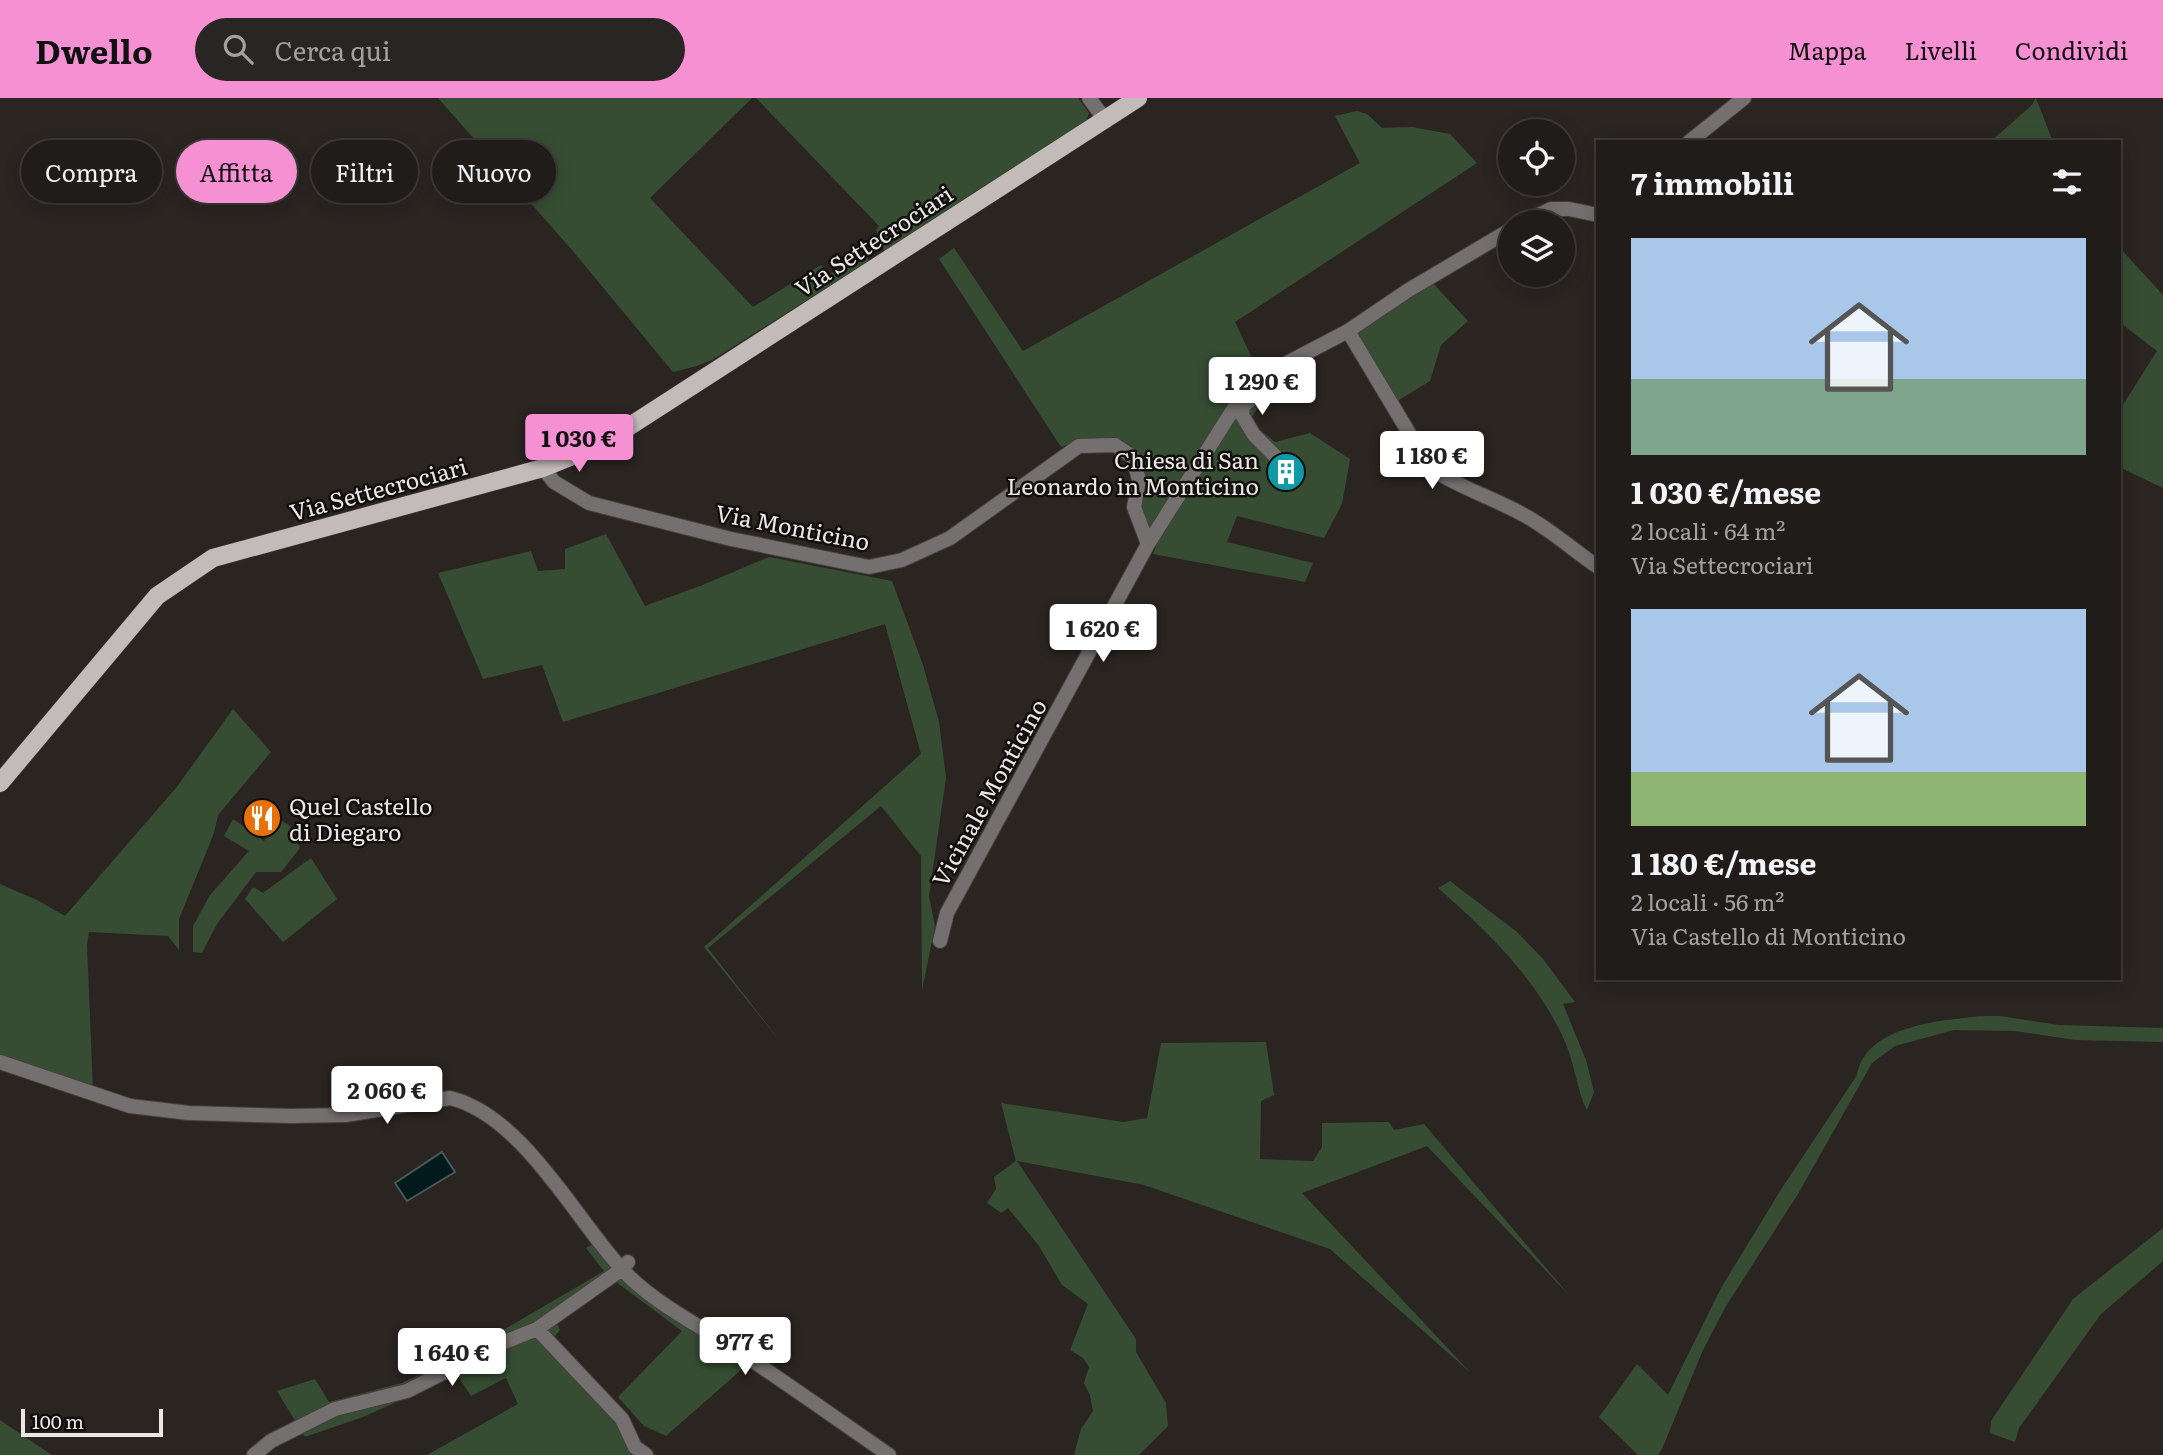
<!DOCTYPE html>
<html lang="it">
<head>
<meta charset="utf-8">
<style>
	body { margin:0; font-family:Literata,serif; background:#282523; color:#f1f3f6; height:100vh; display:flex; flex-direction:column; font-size:26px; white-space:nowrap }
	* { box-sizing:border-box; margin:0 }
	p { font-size:23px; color:#a2a1a2 }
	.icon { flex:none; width:38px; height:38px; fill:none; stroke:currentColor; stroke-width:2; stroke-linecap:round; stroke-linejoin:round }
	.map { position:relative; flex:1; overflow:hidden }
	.panel { position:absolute; left:1596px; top:42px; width:525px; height:840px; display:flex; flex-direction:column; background:#201c1a; border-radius:0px; box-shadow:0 4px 18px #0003,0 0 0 2px #3d3a39 }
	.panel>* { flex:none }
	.guide { position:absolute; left:21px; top:42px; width:665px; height:63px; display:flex; gap:14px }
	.fabs { position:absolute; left:1498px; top:21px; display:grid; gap:14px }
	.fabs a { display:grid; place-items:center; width:77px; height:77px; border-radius:50%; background:#201c1a; box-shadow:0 4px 18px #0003,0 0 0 2px #3d3a39; font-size:35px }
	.scale { position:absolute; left:21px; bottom:18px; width:142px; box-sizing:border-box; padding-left:7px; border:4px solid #ebe7e5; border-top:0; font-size:19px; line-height:24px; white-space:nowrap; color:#ebe7e5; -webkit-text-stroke:5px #110f0d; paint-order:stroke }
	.price { position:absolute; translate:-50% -60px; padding:0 16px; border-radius:7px; background:#fff; color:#222; font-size:23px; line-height:46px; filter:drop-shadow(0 2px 4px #0008) }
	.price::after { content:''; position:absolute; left:50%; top:42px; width:21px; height:16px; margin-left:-10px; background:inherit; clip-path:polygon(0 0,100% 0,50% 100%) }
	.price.active { background:#f591d2; color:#111 }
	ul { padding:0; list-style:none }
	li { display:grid; align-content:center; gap:14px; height:371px; padding:0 35px }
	li span { display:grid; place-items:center; height:217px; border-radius:0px; color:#555 }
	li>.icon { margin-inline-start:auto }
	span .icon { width:126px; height:126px; fill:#fffc; stroke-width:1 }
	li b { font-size:30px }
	h2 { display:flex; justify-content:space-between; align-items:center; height:84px; padding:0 35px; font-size:30px }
	.chip { padding:0 24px; border-radius:32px; background:#201c1a; box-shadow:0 4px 18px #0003,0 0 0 2px #3d3a39; font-size:24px; line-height:63px }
	.chip.active { background:#f591d2; color:#111 }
	header { display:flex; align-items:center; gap:42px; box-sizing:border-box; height:98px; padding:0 35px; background:#f591d2; color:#111 }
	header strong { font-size:33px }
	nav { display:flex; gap:38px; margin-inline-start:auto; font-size:24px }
	.search { width:490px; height:63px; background:#282523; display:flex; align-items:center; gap:18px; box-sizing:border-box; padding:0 24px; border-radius:38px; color:#a2a1a2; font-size:26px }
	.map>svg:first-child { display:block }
	.green { fill:#364d33 }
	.water { fill:#031a1c; stroke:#495858; stroke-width:2 }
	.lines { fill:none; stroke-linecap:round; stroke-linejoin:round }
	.minor-casing { stroke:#46403d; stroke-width:16 }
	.major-casing { stroke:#46403d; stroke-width:19 }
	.minor { stroke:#747070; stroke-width:14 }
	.major { stroke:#c3bbb9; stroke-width:18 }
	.labels { text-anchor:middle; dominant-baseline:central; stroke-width:5; stroke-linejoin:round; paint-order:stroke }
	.street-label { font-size:23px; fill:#ebe7e5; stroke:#110f0d }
	.poi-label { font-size:23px; fill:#ebe7e5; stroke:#110f0d; text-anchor:end }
</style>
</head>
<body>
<header>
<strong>Dwello</strong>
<div class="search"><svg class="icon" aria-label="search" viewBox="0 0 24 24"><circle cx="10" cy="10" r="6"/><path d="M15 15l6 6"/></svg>Cerca qui</div>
<nav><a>Mappa</a><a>Livelli</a><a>Condividi</a></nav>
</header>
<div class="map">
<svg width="2163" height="1357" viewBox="0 0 2163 1357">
	<rect width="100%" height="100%" fill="#2b2522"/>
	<!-- green -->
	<path class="green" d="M438 0H752L650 100 753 209 821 167 827 178 865 153 869 163 712 262 697 268 673 274 572 152Z
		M756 0H1078L1089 15 1086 24 973 95 885 155 876 132 879 128Z
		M2036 0 2053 44H1990L2032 7Z
		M1357 13 1367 16 1382 30 1412 29 1450 36 1477 65 1235 224 1261 279 1149 439 1139 409 1138 358 1083 343 1061 349 939 161 954 150 1023 253 1360 65 1335 18Z
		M2119 149 2163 197V390L2119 369V313L2157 253 2119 224Z
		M1429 181 1468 223 1441 247 1430 283 1394 305 1346 236Z
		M1286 270 1249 323 1275 344 1310 335 1350 361 1342 406 1324 440 1237 418 1227 444 1313 465 1305 484 1153 456C1164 428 1179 404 1195 379 1225 333 1244 306 1286 270Z
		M606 436 645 508 700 488 769 459 892 483 923 567 939 624 946 680 929 798 935 828 922 893 921 758 881 708 708 850 780 943 704 849 921 656 885 526 563 624 542 567 483 581 438 475 531 453 538 473 565 471V451Z
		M233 611 271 654 218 717 214 735 179 821V852L168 838 89 834 87 847 93 993 0 957V786L39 803 65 818 176 690Z
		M233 721 264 743 279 721 290 728 300 750 281 774H256L217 826 202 855 193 854V828L210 797 249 753 224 738Z
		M311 760 337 801 283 844 245 801 253 789 263 795Z
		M1450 783 1517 834 1543 861 1575 904 1563 906 1586 962 1594 994 1587 1012 1583 1004C1576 983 1572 957 1562 937 1532 876 1489 835 1438 790Z
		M1980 918H2000L2059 927 2163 930V944L2075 942 2015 933 1954 932 1895 948 1872 965 1798 1096 1726 1208 1703 1252 1662 1351 1658 1357H1638L1599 1319 1637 1266 1668 1297 1721 1190 1782 1090 1857 977C1866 927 1940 923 1980 918Z
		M1266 944 1274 997 1261 1003 1260 1061 1313 1063 1322 1049V1025L1389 1024 1394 1032 1424 1026 1569 1197 1427 1048 1302 1095 1471 1275 1330 1151 1144 1087 1017 1063 1136 1241V1254L1166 1305 1168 1328 1139 1357H1074L1081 1331 1093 1313 1090 1297 1084 1285 1089 1269 1083 1260 1070 1252 1088 1206 1062 1187 1039 1148 1008 1110 1001 1115 987 1105 996 1091 994 1079 1016 1063 1001 1005 1123 1024 1147 1020 1161 945Z
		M2163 1130V1163L2101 1216 2019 1330 2015 1344 1990 1335 1991 1323 2073 1201Z
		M593 1146 749 1265 666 1338 644 1328 618 1299 682 1233 612 1181 557 1225 560 1232 551 1243 622 1327 639 1357H427L518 1306 506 1280 471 1298 457 1277 363 1319 305 1339 277 1293 315 1281 329 1304 402 1285 469 1252 604 1173 586 1150Z
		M0 1322 52 1357H0Z"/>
	<!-- water -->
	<path class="water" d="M442 1054 455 1074 407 1103 395 1085Z"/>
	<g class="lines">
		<defs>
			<path id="minor" d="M1089 0 1106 23
				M1689 44 1744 0
				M1524 124 1551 111H1569L1598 117
				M1348 233 1430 370C1458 389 1491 399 1522 416 1549 430 1573 452 1598 469
				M1253 300 1243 308 1242 317 1254 337 1276 359
				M543 370 554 384 589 405 731 441 869 469 902 462 950 440 1079 348 1115 347 1133 359 1139 382 1134 409 1148 446
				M940 843 947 815 1148 446 1234 310 1259 284 1289 264 1348 233 1407 193 1510 132
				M0 964 130 1008 189 1015 291 1018 345 1017 450 1000C521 1017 573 1117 620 1169 650 1203 695 1225 732 1249 785 1284 837 1321 889 1357
				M537 1231 622 1321 635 1349 646 1357
				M254 1357 271 1343 335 1311 407 1293 502 1245 537 1231 622 1171 628 1164"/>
			<path id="major" d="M0 685 157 498 213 460 543 370 602 346 1138 0"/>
		</defs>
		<!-- minor casing -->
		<use href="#minor" class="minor-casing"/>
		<!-- major casing -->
		<use href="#major" class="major-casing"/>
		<!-- minor -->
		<use href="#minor" class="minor"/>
		<!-- major -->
		<use href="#major" class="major"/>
	</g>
	<!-- icons -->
	<defs>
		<symbol id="building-disc" viewBox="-11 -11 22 22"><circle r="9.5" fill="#0f9aa8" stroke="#110f0d"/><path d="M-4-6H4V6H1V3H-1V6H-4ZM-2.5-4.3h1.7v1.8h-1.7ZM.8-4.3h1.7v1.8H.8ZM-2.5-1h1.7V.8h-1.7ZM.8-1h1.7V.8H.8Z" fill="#fff"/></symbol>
		<symbol id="restaurant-disc" viewBox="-11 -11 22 22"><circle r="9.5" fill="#e8710a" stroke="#110f0d"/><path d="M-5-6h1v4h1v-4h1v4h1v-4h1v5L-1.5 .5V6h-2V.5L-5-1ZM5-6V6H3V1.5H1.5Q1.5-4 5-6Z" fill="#fff"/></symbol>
	</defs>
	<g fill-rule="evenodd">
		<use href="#building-disc" x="1264" y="352" width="44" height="44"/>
		<use href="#restaurant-disc" x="240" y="698" width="44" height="44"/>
	</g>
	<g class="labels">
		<!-- street labels -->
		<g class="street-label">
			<text transform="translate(873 142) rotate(-33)">Via Settecrociari</text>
			<text transform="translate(378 390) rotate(-15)">Via Settecrociari</text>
			<text transform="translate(793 428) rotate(11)">Via Monticino</text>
			<text transform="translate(988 694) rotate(-61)">Vicinale Monticino</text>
		</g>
		<!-- poi labels -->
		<g class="poi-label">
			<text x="1259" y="361">Chiesa di San<tspan x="1259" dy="26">Leonardo in Monticino</tspan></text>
			<text x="289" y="707" text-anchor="start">Quel Castello<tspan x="289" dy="26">di Diegaro</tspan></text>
		</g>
	</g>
</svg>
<div class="fabs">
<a><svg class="icon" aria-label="locate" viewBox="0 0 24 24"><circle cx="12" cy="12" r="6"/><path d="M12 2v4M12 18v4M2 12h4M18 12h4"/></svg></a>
<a><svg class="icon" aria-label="layers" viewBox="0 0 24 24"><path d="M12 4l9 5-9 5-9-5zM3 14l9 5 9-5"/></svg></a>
</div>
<div class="scale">100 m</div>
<b class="price" style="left:1262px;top:319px">1 290 €</b>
<b class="price active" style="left:579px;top:376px">1 030 €</b>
<b class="price" style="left:1432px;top:393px">1 180 €</b>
<b class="price" style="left:1103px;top:566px">1 620 €</b>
<b class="price" style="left:387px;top:1028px">2 060 €</b>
<b class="price" style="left:745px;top:1279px">977 €</b>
<b class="price" style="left:452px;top:1290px">1 640 €</b>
<div class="guide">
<a class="chip">Compra</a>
<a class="chip active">Affitta</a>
<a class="chip">Filtri</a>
<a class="chip">Nuovo</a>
</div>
<section class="panel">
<h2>7 immobili<svg class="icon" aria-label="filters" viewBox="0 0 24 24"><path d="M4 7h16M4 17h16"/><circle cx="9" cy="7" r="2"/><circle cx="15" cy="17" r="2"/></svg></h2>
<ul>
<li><span style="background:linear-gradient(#a9c7e8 65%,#7fa58c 0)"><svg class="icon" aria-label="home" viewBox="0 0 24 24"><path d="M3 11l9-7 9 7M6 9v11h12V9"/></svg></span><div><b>1 030 €/mese</b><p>2 locali · 64 m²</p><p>Via Settecrociari</p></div></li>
<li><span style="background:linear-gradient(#a9c7e8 75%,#8fb573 0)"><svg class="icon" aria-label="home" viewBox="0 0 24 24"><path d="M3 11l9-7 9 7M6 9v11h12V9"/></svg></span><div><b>1 180 €/mese</b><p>2 locali · 56 m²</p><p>Via Castello di Monticino</p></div></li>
</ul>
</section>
</div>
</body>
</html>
